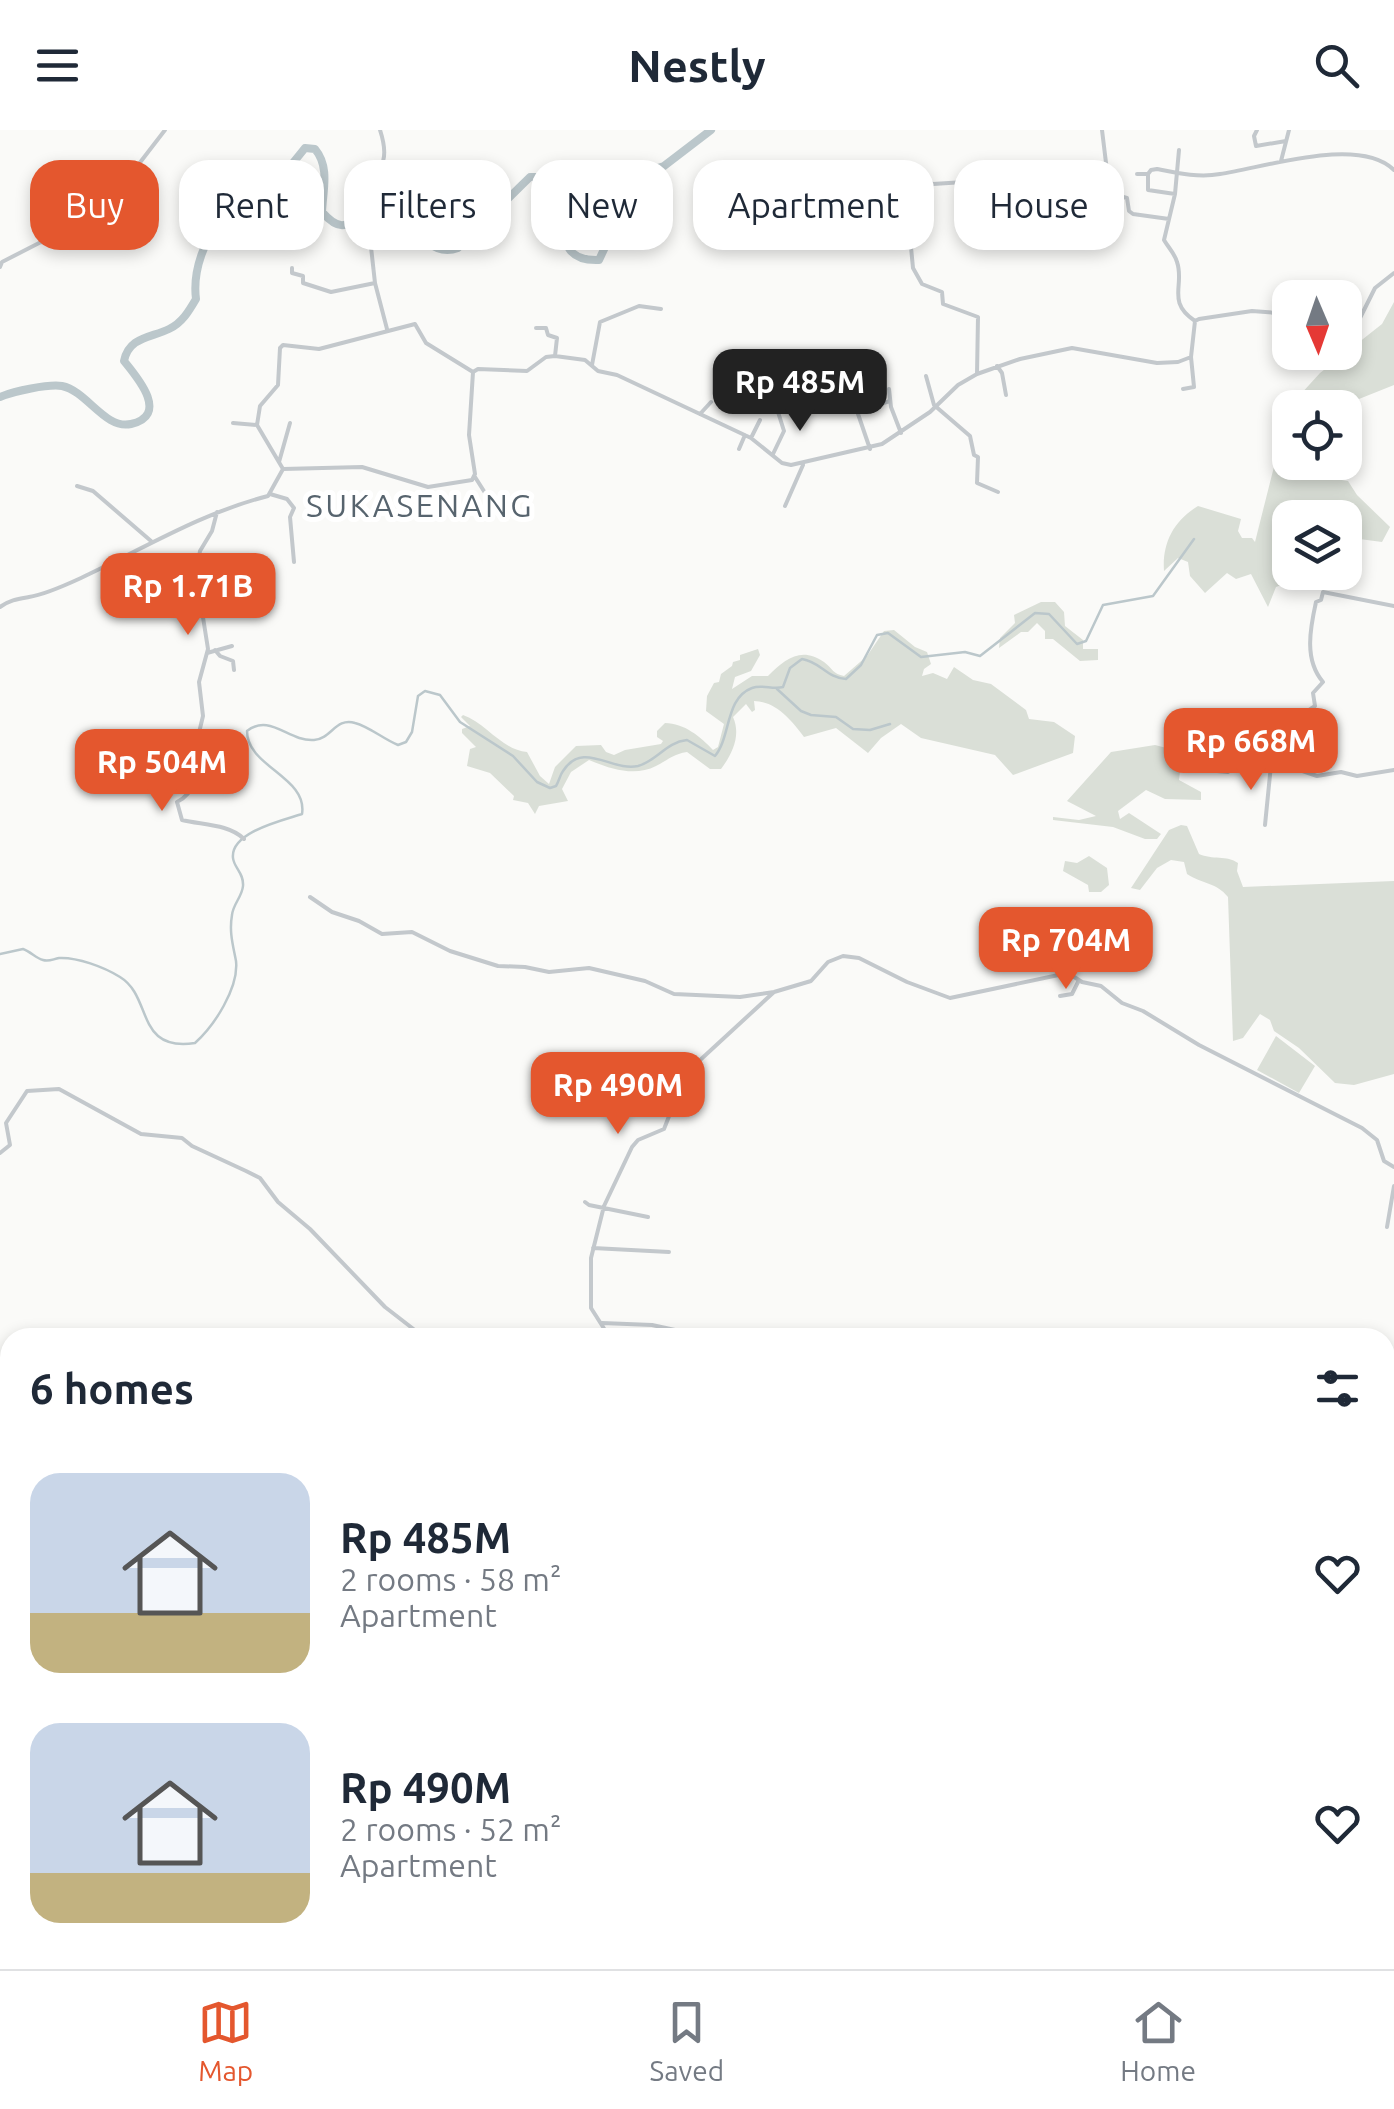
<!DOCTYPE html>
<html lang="en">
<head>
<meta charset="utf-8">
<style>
	body { margin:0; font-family:Ubuntu,sans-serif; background:#f6f6f7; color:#1f2937; height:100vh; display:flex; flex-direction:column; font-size:38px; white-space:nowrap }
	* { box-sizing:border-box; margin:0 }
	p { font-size:32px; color:#747a83 }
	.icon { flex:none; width:55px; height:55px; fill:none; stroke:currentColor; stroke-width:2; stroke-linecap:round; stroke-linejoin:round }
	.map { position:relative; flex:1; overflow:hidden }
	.drawer { position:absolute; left:0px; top:1198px; width:1395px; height:642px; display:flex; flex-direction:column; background:#fff; border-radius:30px 30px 0 0; box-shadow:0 5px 15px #0003 }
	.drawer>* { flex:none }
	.hud { position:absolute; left:30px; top:30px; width:1335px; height:90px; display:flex; gap:20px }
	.needle { width:65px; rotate:178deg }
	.controls { position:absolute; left:1272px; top:150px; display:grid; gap:20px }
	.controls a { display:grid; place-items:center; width:90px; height:90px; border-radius:20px; background:#fff; box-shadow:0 5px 15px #0003; font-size:50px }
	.price { position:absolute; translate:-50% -85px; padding:0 22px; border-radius:20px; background:#e4572e; color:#fff; font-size:32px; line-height:65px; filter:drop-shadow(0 2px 5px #0008) }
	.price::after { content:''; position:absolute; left:50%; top:60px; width:30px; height:22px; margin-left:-15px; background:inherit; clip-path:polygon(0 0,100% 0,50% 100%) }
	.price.on { background:#222; color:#fff }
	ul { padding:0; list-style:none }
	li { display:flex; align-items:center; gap:30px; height:250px; padding:0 30px }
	li span { display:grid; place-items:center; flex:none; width:280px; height:200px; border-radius:30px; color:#555 }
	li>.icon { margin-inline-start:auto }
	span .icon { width:120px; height:120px; fill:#fffc; stroke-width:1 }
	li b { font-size:42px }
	h2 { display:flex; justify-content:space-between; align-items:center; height:120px; padding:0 30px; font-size:42px }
	.chip { padding:0 35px; border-radius:30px; background:#fff; box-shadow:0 5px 15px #0003; font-size:35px; line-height:90px }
	.chip.on { background:#e4572e; color:#fff }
	header { display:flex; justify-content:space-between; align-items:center; height:130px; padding:0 30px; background:#fff; font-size:45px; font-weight:700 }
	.tabs { display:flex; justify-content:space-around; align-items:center; height:140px; border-top:2px solid #e0e1e3; background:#fff; font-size:28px; color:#747a83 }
	.tabs a { display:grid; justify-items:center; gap:5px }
	.tabs .on { color:#e4572e }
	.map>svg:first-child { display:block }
	.green { fill:#dadfd7; fill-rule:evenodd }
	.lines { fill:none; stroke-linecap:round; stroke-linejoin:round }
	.stream { stroke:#bbc7cb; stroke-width:2.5 }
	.river { stroke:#bbc7cb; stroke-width:8 }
	.minor { stroke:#c3c8cc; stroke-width:4 }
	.labels { text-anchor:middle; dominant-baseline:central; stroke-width:10; stroke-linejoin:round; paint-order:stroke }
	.quarter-label { font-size:32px; letter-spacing:2.5px; fill:#57646e; stroke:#fff }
</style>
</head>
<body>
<header><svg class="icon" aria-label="menu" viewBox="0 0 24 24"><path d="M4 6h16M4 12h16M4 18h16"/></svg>Nestly<svg class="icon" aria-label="search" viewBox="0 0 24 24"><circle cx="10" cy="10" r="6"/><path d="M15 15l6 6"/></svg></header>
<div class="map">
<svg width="1394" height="1839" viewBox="0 0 1394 1839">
	<rect width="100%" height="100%" fill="#fafaf8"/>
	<!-- green -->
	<path class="green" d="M1394 172V255L1339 277 1290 278V332L1320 333 1323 347 1348 351 1357 365 1390 397 1382 412 1352 408 1350 422 1357 434 1353 448 1303 447 1276 457 1268 477 1251 444 1236 449 1227 443 1205 463 1190 446 1188 432 1178 428 1164 441C1162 414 1173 391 1198 376L1241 389 1238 401 1242 408H1252L1255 412 1289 277 1320 243 1382 194ZM1290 388H1345V442H1290Z
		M1041 472H1055L1064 482 1065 496 1083 510V519H1098V530L1080 531 1053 509H1045V501L1037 493 1028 502H1021L999 518 1000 508 1015 493 1014 485Z
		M894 500 915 517 927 522 931 534 924 539 922 546 933 543 947 549 954 537 973 550 991 554 1026 580 1029 589 1054 592 1075 606 1073 623 1013 645 995 625 921 608 901 594 881 608 868 623 836 598 804 607C791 590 777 572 754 571L755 580 752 582 746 574 733 587C741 605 733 623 721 639H710L687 622C673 624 668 630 656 636 635 647 610 639 589 630L571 642 562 659 568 671 539 676 535 684 528 673 513 670 514 666 490 643 467 636 470 619 476 617 462 603V599L470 596 461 587 463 585C486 593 502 620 527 622L540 646 549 654 555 637 576 616 601 615 606 622 614 625 625 620 661 614 663 611 657 607V601L665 593C684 593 701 607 713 620L718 617 724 594 706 581 707 566 714 553 719 552 721 544 732 536 733 532 740 530V525L758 519 760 525 751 541 735 547 732 559 752 546H768C785 529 801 516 824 532 833 539 833 544 844 546L867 526 884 501Z
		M1155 615 1197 626 1190 636 1180 641 1179 650 1201 662V670L1165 669 1146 660 1118 681 1120 689 1129 683 1161 704 1157 709H1145L1113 697 1053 690V687L1079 690 1096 686 1067 671 1111 622Z
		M1181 695 1187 696 1199 724C1212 730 1227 725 1238 733L1237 741 1243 757 1394 751V944L1354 955 1335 953 1299 918 1274 901 1270 890 1260 884 1243 908 1233 911 1228 767C1216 752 1202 754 1187 744L1184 732 1171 730 1157 738 1140 760 1131 758 1169 700Z
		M1089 726 1107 738 1109 755 1101 762H1089L1088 755 1063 741 1065 731 1077 733Z
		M1276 906 1315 936 1299 963 1257 940Z"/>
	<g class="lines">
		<!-- stream -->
		<path class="stream" d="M777 559 801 581 811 585 836 587 853 599 870 600 890 594
			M0 824 23 819C31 822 36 828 43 830 49 832 53 829 59 828 77 827 104 837 120 847 153 867 135 922 195 913 214 896 239 858 236 831 233 815 229 802 232 785 233 774 242 767 243 756 244 743 234 738 233 728 230 702 284 690 302 684 308 647 247 637 247 601 270 583 289 612 314 610 331 609 336 587 355 593 370 597 383 609 398 615L406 612 412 602 418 566 425 561 440 565 460 592 513 626 537 652 550 658 556 656C559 651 560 645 563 641 583 610 612 642 638 636 657 631 666 612 687 610L715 626C731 607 725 568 752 558 762 554 773 560 783 557L790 538 802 529C821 532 827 548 846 549L861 535 877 505 888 503 921 527 965 522 980 526 1035 483 1049 484 1077 514 1086 511 1103 475 1153 466 1194 409
			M0 1798 10 1807
			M525 1830 533 1839
			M1030 1830 1038 1839
			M83 1839V1830"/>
		<!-- river -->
		<path class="river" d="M0 267C14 261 48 254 62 256 87 261 105 300 131 294 170 285 137 247 124 231 129 207 150 208 169 199 182 193 189 181 196 169 192 138 206 111 221 84 215 68 224 59 235 49L270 50 284 44 305 18 315 19C330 37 323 60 322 82 351 115 356 78 372 59 377 53 385 49 392 45L406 51C411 62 406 73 409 84 415 107 436 126 458 118L530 47H546L560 55C568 89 551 132 599 130L606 115 607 77 617 65 641 43 664 36 711 0"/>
		<!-- minor -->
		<path class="minor" d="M380 0C394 43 371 39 353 73L369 99 375 153 387 199
			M1102 0 1107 41 1105 62 1127 68 1129 81 1133 84 1169 89
			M1257 0 1254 6 1256 16 1286 11
			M1179 20 1175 64 1164 110C1168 117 1175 124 1177 132 1185 155 1166 172 1195 191
			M1281 31 1289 0
			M1137 44H1148L1151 40 1157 39C1177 43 1199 48 1220 44 1263 38 1359 5 1394 40
			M1148 44V60L1175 64
			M860 60 899 58
			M127 64 141 78 130 100
			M0 137 2 132 41 112 69 114 71 103 100 60 117 68 128 63 135 39 165 0
			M292 138V143L303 146V153L331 162 375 153
			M1345 192 1360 188 1375 158 1394 143
			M536 198H546L548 205 557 208 555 226
			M592 235 600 192 639 176 661 179
			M997 236 1002 243 1006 265
			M977 244 978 187 943 174 942 162 922 154 913 138 908 86 899 68 900 55 911 47 933 54 980 51 1004 53 1016 50 1022 41 1084 34 1107 41
			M926 246 934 275 970 306 974 325 978 327 977 353 998 362
			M889 259 891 277 901 303
			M1183 259 1194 257 1191 227
			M858 262 863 278
			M700 284 711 272
			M233 293 257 295
			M751 308 760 290
			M739 319 745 305
			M870 319 857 281 890 271
			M773 324 784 301 778 282
			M279 332 290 293
			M283 339 257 295 260 276 278 255 280 218 283 215 319 219 415 194 426 213 473 242
			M475 347 501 388
			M77 356 93 361 151 411
			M270 364 287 369 294 378 290 387 294 432
			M785 376 803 335
			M217 382 212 401 200 421 196 443 208 519 199 552 203 586 196 615 203 620C201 641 194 664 177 672L182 690C202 695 229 694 244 709
			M0 477C10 470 18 469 29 467 43 465 68 454 81 448 143 419 201 383 268 366L283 339 362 337 428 357 472 350 475 344 469 305 473 242 478 239 527 241 546 227 555 226 585 230 598 241 617 245 751 308 782 333 791 335 882 314 930 282 958 255 977 244 1020 229 1072 218 1157 233 1178 232 1191 227 1195 191 1199 189 1252 181 1290 184
			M174 486H197L204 482
			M215 520 220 526 233 531 234 540
			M207 523 232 516
			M1231 634 1236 627 1232 621 1236 620V608L1252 603 1287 606 1291 592 1315 576 1313 563 1323 552C1304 530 1310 499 1316 472L1321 470 1323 462 1394 476
			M1217 641 1228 642 1234 634 1291 637 1317 646 1341 642 1357 646 1394 640
			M1265 695 1271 635
			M310 767 332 782 359 791 382 804 412 802 450 821 498 836 525 837 549 842 589 838 645 851 674 864 740 867 774 862 811 851 828 832 843 826 859 828 907 852 950 868 1068 843 1082 852 1101 856 1122 873 1143 881 1199 915 1362 998 1377 1010 1384 1031 1394 1037
			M1060 866 1072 864 1079 850
			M0 1023 10 1015 6 993 27 961 59 959 141 1004 182 1008 192 1016 246 1041 260 1048 278 1072 310 1099 385 1177 425 1208
			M585 1072 589 1075 648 1087
			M1387 1097 1394 1056
			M593 1118 669 1122
			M602 1193 652 1195 675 1200
			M610 1208 591 1178V1128L604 1076 632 1017 638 1010 664 999 686 943 774 862
			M1385 1236 1394 1235
			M1394 1248V1251
			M0 1452 10 1459
			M1385 1681 1394 1683
			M0 1711 10 1717
			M0 1754 10 1724
			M1385 1757 1394 1758
			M185 1830 209 1839"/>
	</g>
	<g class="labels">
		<!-- quarter labels -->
		<g class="quarter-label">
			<text x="420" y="375">SUKASENANG</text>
		</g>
	</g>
</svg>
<div class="controls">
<a><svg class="needle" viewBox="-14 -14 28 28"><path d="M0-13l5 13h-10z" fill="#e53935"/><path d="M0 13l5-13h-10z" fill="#747a83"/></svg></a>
<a><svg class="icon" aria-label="locate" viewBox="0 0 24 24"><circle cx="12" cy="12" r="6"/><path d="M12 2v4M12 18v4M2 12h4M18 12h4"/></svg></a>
<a><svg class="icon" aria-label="layers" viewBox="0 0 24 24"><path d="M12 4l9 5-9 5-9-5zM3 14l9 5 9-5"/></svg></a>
</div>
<b class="price on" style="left:800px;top:304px">Rp 485M</b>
<b class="price" style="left:188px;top:508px">Rp 1.71B</b>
<b class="price" style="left:1251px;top:663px">Rp 668M</b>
<b class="price" style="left:162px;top:684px">Rp 504M</b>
<b class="price" style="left:1066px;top:862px">Rp 704M</b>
<b class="price" style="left:618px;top:1007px">Rp 490M</b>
<div class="hud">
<a class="chip on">Buy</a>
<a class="chip">Rent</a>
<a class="chip">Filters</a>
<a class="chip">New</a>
<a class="chip">Apartment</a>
<a class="chip">House</a>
</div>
<section class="drawer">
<h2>6 homes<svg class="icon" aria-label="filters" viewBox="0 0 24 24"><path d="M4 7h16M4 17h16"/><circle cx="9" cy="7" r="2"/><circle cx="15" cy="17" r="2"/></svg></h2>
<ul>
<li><span style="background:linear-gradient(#c9d6e8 70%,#c2b280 0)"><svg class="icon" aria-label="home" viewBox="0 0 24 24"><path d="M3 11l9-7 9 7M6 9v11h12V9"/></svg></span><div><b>Rp 485M</b><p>2 rooms · 58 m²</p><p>Apartment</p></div><svg class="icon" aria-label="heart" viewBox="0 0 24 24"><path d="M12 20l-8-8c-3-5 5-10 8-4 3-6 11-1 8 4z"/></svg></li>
<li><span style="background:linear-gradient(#c9d6e8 75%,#c2b280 0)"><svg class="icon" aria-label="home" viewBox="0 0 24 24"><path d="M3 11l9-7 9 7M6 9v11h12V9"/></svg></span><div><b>Rp 490M</b><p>2 rooms · 52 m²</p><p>Apartment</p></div><svg class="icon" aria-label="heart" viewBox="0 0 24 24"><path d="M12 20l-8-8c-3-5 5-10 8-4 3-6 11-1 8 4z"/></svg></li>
</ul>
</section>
</div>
<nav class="tabs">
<a class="on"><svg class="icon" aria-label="map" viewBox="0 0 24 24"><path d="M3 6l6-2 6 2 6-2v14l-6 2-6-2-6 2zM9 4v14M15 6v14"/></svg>Map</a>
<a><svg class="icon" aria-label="saved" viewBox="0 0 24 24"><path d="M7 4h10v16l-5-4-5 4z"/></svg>Saved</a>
<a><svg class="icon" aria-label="home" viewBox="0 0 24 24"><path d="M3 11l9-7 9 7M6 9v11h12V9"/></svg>Home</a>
</nav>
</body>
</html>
